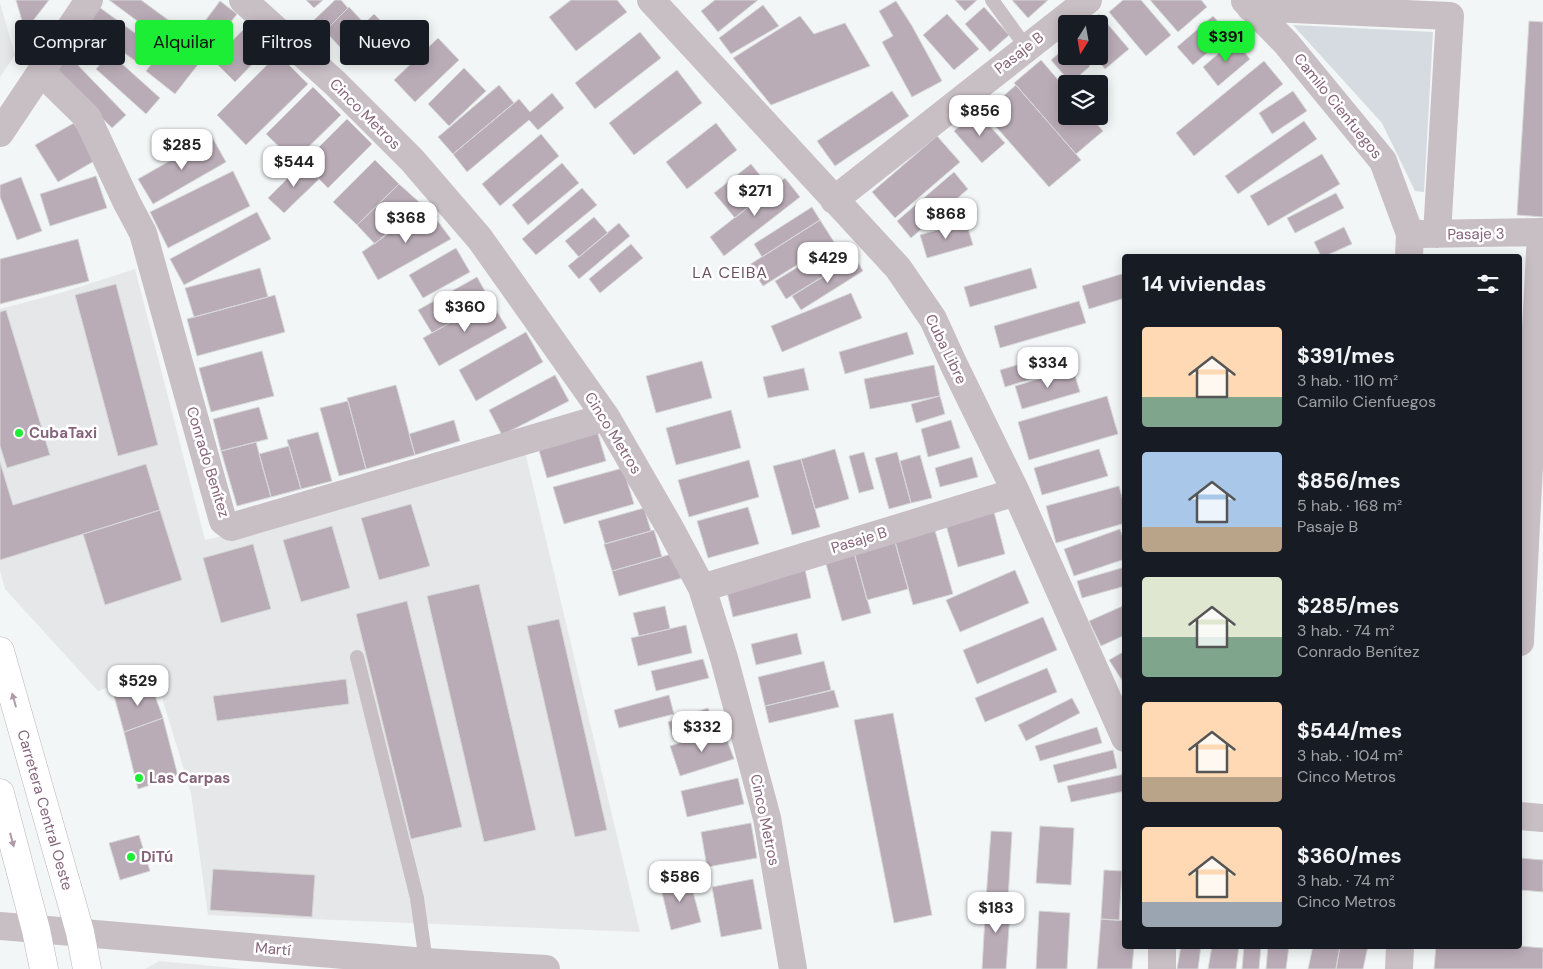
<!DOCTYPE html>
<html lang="es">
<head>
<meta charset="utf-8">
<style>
	body { margin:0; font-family:"DM Sans",sans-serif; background:#20242c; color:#f1f3f6; height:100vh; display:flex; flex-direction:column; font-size:19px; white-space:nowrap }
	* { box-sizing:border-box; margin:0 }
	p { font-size:16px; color:#9ea1a6 }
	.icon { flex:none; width:28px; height:28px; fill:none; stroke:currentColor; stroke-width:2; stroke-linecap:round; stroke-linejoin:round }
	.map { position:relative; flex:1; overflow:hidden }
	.panel { position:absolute; left:1122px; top:254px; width:400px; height:695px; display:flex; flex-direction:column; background:#171b24; border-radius:5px; box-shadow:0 2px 12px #0003 }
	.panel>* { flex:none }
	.top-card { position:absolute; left:15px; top:20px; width:475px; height:45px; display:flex; gap:10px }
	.needle { width:32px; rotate:191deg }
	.tools { position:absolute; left:1058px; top:15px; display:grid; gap:10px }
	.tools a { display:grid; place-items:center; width:50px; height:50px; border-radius:5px; background:#171b24; box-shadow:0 2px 12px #0003; font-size:25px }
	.price { position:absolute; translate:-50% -42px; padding:0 11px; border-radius:10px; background:#fff; color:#222; font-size:16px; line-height:32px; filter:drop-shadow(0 1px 2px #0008) }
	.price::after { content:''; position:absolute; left:50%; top:30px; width:15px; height:11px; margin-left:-8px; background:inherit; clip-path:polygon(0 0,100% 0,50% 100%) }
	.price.active { background:#1ced35; color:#111 }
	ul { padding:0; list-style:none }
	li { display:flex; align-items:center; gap:15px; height:125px; padding:0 20px }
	li span { display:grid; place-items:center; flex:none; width:140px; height:100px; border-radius:5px; color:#555 }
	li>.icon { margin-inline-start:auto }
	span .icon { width:60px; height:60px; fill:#fffc; stroke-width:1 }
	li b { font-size:21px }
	h2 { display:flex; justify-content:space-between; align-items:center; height:60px; padding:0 20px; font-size:21px }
	.tag { padding:0 18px; border-radius:5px; background:#171b24; box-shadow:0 2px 12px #0003; font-size:18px; line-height:45px }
	.tag.active { background:#1ced35; color:#111 }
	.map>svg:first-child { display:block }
	.built { fill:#e6e7e8 }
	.green { fill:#d6dbe1 }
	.building { fill:#baacb7; stroke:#d5d8d7 }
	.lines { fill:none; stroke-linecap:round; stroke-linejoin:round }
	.primary-casing { stroke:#beb4ba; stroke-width:29 }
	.service { stroke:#c8bfc5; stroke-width:14 }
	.minor { stroke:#c8bfc5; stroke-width:28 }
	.tertiary { stroke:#c8bfc5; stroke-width:28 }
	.primary { stroke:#fff; stroke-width:28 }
	.oneway { fill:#b09aa9 }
	.poi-dot { fill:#1ced35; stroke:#fff; stroke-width:2 }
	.labels { text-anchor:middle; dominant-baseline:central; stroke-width:5; stroke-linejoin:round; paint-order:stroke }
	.street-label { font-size:15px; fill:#86637a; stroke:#fff }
	.poi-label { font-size:15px; font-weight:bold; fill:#86637a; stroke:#fff; text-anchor:start }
	.neighbourhood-label { font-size:16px; letter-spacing:1px; fill:#6a5262; stroke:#fff }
</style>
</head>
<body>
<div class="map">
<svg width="1543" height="969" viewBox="0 0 1543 969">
	<rect width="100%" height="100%" fill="#f3f6f6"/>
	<!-- built -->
	<path class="built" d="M0 3 15 55 0 77Z
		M135 269 205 540 245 531 525 452 640 932 208 915 191 793 154 671 98 691 5 589 0 571V309L64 292Z
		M159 961 244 969H145Z"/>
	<!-- green -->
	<path class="green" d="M1293 25 1433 32 1424 192 1415 191 1382 123Z"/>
	<!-- building -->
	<path class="building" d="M16 0H49L25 31Z
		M109 0H141L171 22 159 37Z
		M306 0H323L314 8Z
		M335 0H341L348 8 325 31 314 20Z
		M571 0H617L627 12 576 51 549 17Z
		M715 0H758L718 32 701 11Z
		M955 0H977L965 11Z
		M1012 0H1048L1028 18Z
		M1123 0H1141L1171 35 1146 56 1109 12Z
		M1150 0H1201L1207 7 1178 32Z
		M220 1 237 14 210 49 193 37Z
		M896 1 912 26 942 81 912 97 882 42 893 36 879 11Z
		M763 5 779 26 731 54 719 38Z
		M99 7 154 47 141 65 86 25Z
		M349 7 364 23 340 47 325 31Z
		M984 7 1009 35 990 52 965 24Z
		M374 14 392 32 358 65 340 47Z
		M947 14 979 49 954 70 923 35Z
		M1099 14 1129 49 1105 69 1094 56H1099V24H1087Z
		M800 16 814 34 845 23 870 66 771 105 733 58Z
		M1213 16 1229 34 1193 65 1177 47Z
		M1529 21 1543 22V217L1517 215Z
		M181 27 210 49 175 94 146 71Z
		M245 28 267 49 235 82 213 60Z
		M640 32 661 58 595 109 575 83Z
		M438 38 459 60 415 102 394 80Z
		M1234 40 1250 59 1218 86 1203 67Z
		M1066 47V56H1082L1090 66 1071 83 1051 60Z
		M110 53 160 98 146 114 96 69Z
		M278 54 308 84 246 145 217 115Z
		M70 57 126 115 112 128 56 71Z
		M1041 60 1066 89V116H1090L1103 131 1076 154 1014 83Z
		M1264 61 1283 84 1194 156 1176 133Z
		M464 68 486 91 449 126 428 104Z
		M677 70 702 103 634 155 609 123Z
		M499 85 514 103 453 154 438 137Z
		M1016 85 1081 160 1049 187 984 113Z
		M313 87 341 115 294 161 266 134Z
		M892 91 909 116 835 166 817 141Z
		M1293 91 1307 111 1272 134 1259 113Z
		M552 93 564 108 538 130 529 120 467 172 453 154 519 99 530 112Z
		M977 112 1005 143 982 163 954 131Z
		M347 119 372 144 328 188 303 163Z
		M1304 121 1317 139 1238 194 1225 176Z
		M74 123 96 160 58 182 35 145Z
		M716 123 737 150 687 189 666 162Z
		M541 134 559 156 500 206 482 184Z
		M937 136 960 162 895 218 872 192Z
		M212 137 226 162 153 204 138 179Z
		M1322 154 1340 184 1268 226 1250 196Z
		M375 160 399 184 357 225 333 202Z
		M303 163 319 179 284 213 268 198Z
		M562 163 579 183 528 225 512 205Z
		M751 164 771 189 735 218 714 193Z
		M233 171 250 206 168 248 150 212Z
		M954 172 968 189 911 238 897 221Z
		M96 176 107 208 50 226 40 194Z
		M21 177 42 231 17 240 0 197V185Z
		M785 178 800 197 724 256 710 237Z
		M399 184 419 202 375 244 357 225Z
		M582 188 597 205 536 255 522 239Z
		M1336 193 1344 208 1295 233 1287 218Z
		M427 207 451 239 378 280 362 252Z
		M812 207 820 220 762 257 754 244Z
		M257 212 271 239 184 285 170 259Z
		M594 217 608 233 579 257 565 241Z
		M820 220 834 242 763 286 749 265Z
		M966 222 973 245 927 258 920 235Z
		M619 223 630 236 579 279 568 266Z
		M1344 227 1352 244 1325 256H1321L1314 242Z
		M78 239 89 281 0 304V259Z
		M631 244 643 258 600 293 589 279Z
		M456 248 470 272 423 298 409 275Z
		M829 248 840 266 786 299 775 281Z
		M855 257 863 271 801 310 792 296Z
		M260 268 268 297 194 317 185 288Z
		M1031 268 1037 288 970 307 964 287Z
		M1125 273V298L1089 309 1082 286Z
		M477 277 490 300 432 333 418 310Z
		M116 284 158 445 118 456 75 295Z
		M851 293 862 318 782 352 771 326Z
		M275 295 285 332 197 356 187 319Z
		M490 300 507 328 439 366 423 338Z
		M1079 301 1086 323 1000 348 994 326Z
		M6 310 50 455 7 468 0 446V312Z
		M526 332 543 362 476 401 459 370Z
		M907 332 914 354 845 374 839 352Z
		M1067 350 1072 367 1005 387 1000 370Z
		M262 351 274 396 211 412 199 368Z
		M702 361 712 398 656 413 646 376Z
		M934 365 940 396 870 409 864 379Z
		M804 368 809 390 768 398 763 377Z
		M1073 369 1080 392 1022 409 1015 386Z
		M555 375 569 401 502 435 489 410Z
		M396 385 415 455 366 469 347 398Z
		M940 396 945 414 916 423 911 404Z
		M1107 396 1118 434 1029 460 1018 422Z
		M348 401 366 469 339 476 320 408Z
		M259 407 268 439 221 451 213 419Z
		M731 410 741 448 676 465 666 428Z
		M454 420 460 441 415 455 409 434Z
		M951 420 960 448 928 457 921 429Z
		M597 431 606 461 547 478 538 447Z
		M318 432 332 481 301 489 287 440Z
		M256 442 271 497 237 506 221 451Z
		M289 446 301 489 271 497 259 454Z
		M835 449 849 499 815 509 801 459Z
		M1099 449 1108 476 1042 495 1034 468Z
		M864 452 874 489 859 493 849 456Z
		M897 452 911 503 889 509 875 458Z
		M920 455 932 498 911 503 900 461Z
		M972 457 978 477 940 487 935 468Z
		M801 459 820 527 792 535 773 466Z
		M749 460 759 497 689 517 678 480Z
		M0 462 13 505 146 464 160 510 0 560Z
		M623 468 634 504 564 524 553 487Z
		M1119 486 1125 508V523L1056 543 1046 506Z
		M411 504 430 566 379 580 361 518Z
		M748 507 759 544 708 558 697 521Z
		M644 508 651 531 605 544 598 521Z
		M160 510 182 580 105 605 83 534Z
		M994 512 1005 554 958 567 946 525Z
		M332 526 350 588 301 602 283 540Z
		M934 527 953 594 913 605 894 538Z
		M1120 529 1125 544V559L1074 576 1064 549Z
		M654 530 662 557 612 571 604 544Z
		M894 538 908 589 867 600 853 549Z
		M253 544 271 609 221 623 203 558Z
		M853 549 871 613 842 621 824 557Z
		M675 553 682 578 619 596 612 571Z
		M1125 567V586L1082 598 1077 581Z
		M805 569 811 598 733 617 726 588Z
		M1015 570 1029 603 960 632 946 600Z
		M479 584 536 830 484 842 427 596Z
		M407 601 462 827 411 839 356 614Z
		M1125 605V635L1101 646 1089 621Z
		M665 606 670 629 639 636 633 613Z
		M1043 617 1057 650 977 684 963 650Z
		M559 619 607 830 575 837 527 626Z
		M686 625 692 653 638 666 631 638Z
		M797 633 802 654 756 665 751 644Z
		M1125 651V685L1109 660Z
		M703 659 709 678 656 691 651 671Z
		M824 661 831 690 765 706 758 677Z
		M1047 668 1057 692 985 722 975 698Z
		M346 679 349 704 217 721 213 696Z
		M150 682 163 718 124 732 114 696Z
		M834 690 839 707 769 723 765 706Z
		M669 695 674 714 619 728 614 710Z
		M1072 698 1080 713 1026 741 1018 725Z
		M708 708 714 725 673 739 668 722Z
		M893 713 932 915 894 923 854 720Z
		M163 718 178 776 138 789 124 732Z
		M1097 727 1102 743 1040 761 1035 746Z
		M723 729 734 759 680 776 670 746Z
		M1113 750 1117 768 1058 783 1053 765Z
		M1125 774V791L1071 802 1067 786Z
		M738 778 744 804 687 817 681 791Z
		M751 823 757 858 707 867 701 832Z
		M1040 826 1074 828 1071 885 1036 883Z
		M991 831 1012 832 1008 900 986 899Z
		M139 835 150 871 120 880 109 843Z
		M1520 858 1543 860V892L1520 890Z
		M213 869 315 875 312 917 210 910Z
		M1104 870 1122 871 1119 920 1101 919Z
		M689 877 701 922 671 930 660 884Z
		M753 879 762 929 721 937 712 887Z
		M986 899 1011 900 1006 969H982Z
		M1039 911 1070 913 1067 969H1036Z
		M1101 919 1125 921V946H1134L1132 969H1097Z
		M1181 946H1201L1198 969H1177Z
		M1212 946H1239L1236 969H1208Z
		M1244 946H1261L1259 969H1242Z
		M1268 946H1289L1286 969H1266Z
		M1313 946H1340L1336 969H1308Z
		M1340 946H1368L1363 969H1336Z
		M1436 946H1520L1543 948V969H1434Z"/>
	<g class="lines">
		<defs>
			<path id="primary" d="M0 651 80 932 87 969
				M0 793 36 930 44 969"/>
		</defs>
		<!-- primary casing -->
		<use href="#primary" class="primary-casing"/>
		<!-- service -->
		<path class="service" d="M992 0 1026 47
			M357 657 417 898 426 962"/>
		<!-- minor -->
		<path class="minor" d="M243 0 335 83 412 160 480 239 606 417 670 528 702 588 724 658 767 818 793 969
			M651 0 898 268 933 319 954 365 1016 492 1125 738
			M1245 1 1286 43 1383 161 1410 234 1409 256
			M1250 7 1450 16 1437 234
			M41 72 87 117 127 203 143 233 223 521 231 527 606 417
			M0 133 89 0
			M834 200 1088 0
			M1419 234 1543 232
			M702 588 1016 492
			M1520 642 1541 232
			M1520 816 1543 818
			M1162 969V946
			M1399 969 1400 946"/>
		<!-- tertiary -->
		<path class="tertiary" d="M0 926 426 962 546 969"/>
		<!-- primary -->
		<use href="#primary" class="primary"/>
	</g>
	<!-- one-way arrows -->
	<defs><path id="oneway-solid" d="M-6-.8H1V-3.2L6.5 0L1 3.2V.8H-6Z" transform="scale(1.25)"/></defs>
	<g class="oneway">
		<use href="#oneway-solid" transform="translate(14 700) rotate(-106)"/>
		<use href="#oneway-solid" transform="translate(12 840) rotate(75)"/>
	</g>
	<!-- markers -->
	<g class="poi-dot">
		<circle cx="19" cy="433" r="5"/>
		<circle cx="139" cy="778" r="5"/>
		<circle cx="131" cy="857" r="5"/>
	</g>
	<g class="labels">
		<!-- street labels -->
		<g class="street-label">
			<text transform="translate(1019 53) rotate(-38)">Pasaje B</text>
			<text transform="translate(1338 106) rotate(51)">Camilo Cienfuegos</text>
			<text transform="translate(365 114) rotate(45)">Cinco Metros</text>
			<text transform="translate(1476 234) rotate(-1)">Pasaje 3</text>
			<text transform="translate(946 349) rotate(64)">Cuba Libre</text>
			<text transform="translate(613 433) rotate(58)">Cinco Metros</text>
			<text transform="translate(208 462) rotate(73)">Conrado Benítez</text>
			<text transform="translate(859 540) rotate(-17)">Pasaje B</text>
			<text transform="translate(45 810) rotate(74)">Carretera Central Oeste</text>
			<text transform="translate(765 820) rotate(78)">Cinco Metros</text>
			<text transform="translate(273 949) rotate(5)">Martí</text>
		</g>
		<!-- poi labels -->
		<g class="poi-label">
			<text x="29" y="433">CubaTaxi</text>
			<text x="149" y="778">Las Carpas</text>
			<text x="141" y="857">DiTú</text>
		</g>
		<!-- neighbourhood labels -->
		<g class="neighbourhood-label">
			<text x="730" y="272">LA CEIBA</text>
		</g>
	</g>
</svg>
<div class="tools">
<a><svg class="needle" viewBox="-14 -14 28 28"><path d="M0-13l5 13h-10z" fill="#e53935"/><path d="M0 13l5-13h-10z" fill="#9ea1a6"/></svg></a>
<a><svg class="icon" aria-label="layers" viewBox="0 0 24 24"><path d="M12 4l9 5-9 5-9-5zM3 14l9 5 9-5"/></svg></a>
</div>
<b class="price active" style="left:1226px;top:63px">$391</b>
<b class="price" style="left:980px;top:137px">$856</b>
<b class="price" style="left:182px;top:171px">$285</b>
<b class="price" style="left:294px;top:188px">$544</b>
<b class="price" style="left:755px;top:217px">$271</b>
<b class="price" style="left:946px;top:240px">$868</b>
<b class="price" style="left:406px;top:244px">$368</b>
<b class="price" style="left:828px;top:284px">$429</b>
<b class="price" style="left:465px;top:333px">$360</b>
<b class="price" style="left:1048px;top:389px">$334</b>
<b class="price" style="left:138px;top:707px">$529</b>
<b class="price" style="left:702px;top:753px">$332</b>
<b class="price" style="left:680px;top:903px">$586</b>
<b class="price" style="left:996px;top:934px">$183</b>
<div class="top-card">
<a class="tag">Comprar</a>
<a class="tag active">Alquilar</a>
<a class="tag">Filtros</a>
<a class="tag">Nuevo</a>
</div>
<section class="panel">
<h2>14 viviendas<svg class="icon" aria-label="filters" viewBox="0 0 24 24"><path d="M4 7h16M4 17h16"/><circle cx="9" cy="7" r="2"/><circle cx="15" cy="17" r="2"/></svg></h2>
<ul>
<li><span style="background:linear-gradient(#ffd9b3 70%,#7fa58c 0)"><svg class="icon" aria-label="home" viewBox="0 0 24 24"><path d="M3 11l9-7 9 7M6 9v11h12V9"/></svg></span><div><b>$391/mes</b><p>3 hab. · 110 m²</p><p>Camilo Cienfuegos</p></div></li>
<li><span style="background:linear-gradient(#a9c7e8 75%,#b9a48a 0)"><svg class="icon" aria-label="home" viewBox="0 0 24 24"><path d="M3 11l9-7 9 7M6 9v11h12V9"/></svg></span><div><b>$856/mes</b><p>5 hab. · 168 m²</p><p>Pasaje B</p></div></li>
<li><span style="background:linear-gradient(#dfe7d0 60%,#7fa58c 0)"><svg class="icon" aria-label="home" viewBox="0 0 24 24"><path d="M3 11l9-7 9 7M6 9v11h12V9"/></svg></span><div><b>$285/mes</b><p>3 hab. · 74 m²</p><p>Conrado Benítez</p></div></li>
<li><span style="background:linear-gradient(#ffd9b3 75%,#b9a48a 0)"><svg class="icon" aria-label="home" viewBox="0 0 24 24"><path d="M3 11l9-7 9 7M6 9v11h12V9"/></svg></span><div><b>$544/mes</b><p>3 hab. · 104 m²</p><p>Cinco Metros</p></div></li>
<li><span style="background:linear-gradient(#ffd9b3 75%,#9aa5b1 0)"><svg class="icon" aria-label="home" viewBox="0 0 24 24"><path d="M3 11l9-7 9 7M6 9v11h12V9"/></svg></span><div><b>$360/mes</b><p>3 hab. · 74 m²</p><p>Cinco Metros</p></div></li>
</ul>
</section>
</div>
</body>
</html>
